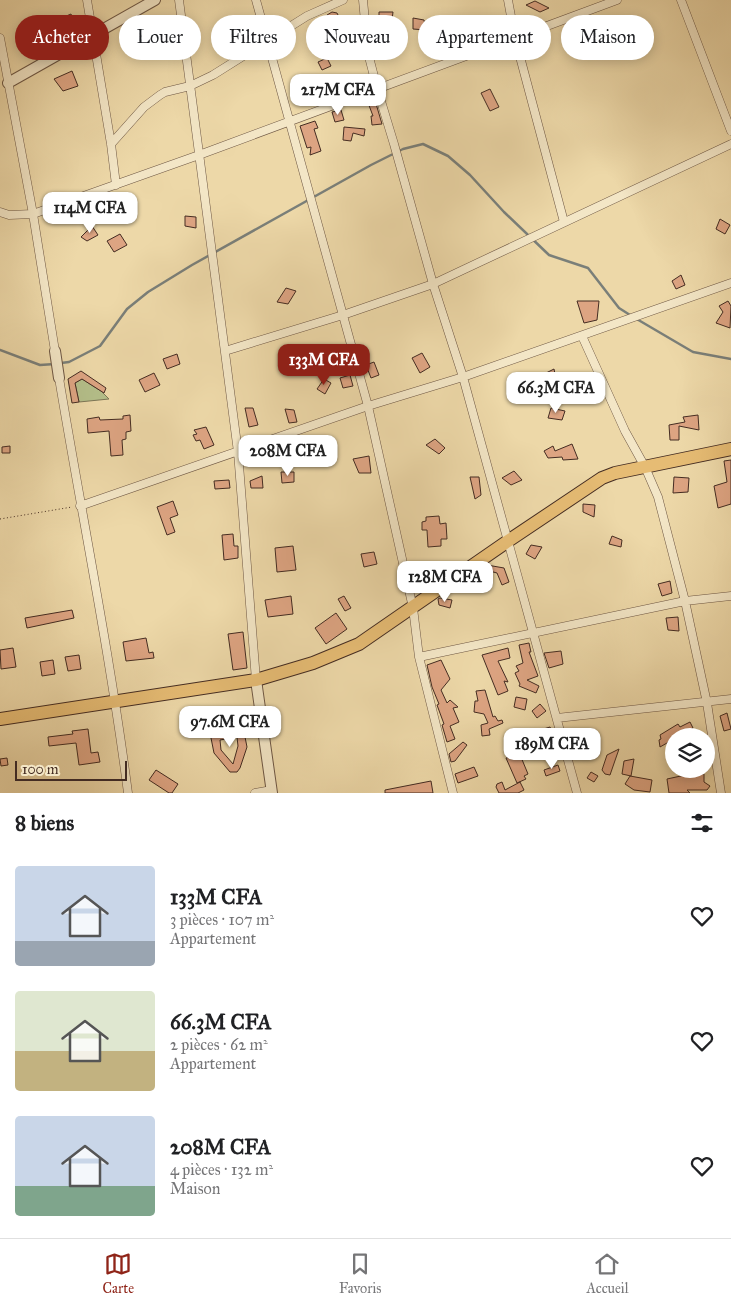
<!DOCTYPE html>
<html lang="fr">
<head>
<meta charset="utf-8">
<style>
	body { margin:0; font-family:"IM FELL Great Primer",serif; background:#f2f2f2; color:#202124; height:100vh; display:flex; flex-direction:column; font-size:19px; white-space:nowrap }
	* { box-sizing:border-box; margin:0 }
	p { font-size:16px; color:#757577 }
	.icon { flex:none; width:28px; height:28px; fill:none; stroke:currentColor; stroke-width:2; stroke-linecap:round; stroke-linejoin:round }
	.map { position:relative; height:793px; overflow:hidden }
	.sheet { display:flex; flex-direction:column; background:#fff; flex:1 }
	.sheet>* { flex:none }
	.top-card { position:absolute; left:15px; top:15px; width:701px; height:45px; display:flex; gap:10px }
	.fabs { position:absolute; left:665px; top:728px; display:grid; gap:10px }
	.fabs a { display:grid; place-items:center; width:50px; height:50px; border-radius:50%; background:#fff; box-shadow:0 2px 12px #0003; font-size:25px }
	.scale { position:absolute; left:15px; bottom:12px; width:112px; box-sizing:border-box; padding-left:5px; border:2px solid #442c22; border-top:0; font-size:14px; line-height:18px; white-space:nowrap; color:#442c22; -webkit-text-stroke:4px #f3e6c6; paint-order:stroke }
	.price { position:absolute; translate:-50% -42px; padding:0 11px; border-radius:10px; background:#fff; color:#222; font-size:16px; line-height:32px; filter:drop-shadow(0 1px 2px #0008) }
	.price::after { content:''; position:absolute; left:50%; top:30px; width:15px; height:11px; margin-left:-8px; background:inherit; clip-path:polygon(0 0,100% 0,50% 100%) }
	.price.on { background:#8f2418; color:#fff }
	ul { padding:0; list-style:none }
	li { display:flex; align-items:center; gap:15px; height:125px; padding:0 15px }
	li span { display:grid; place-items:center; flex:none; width:140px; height:100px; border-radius:5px; color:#555 }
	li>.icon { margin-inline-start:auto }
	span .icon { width:60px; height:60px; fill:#fffc; stroke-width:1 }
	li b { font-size:21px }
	h2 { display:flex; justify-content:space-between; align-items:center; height:60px; padding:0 15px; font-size:21px }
	.chip { padding:0 18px; border-radius:22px; background:#fff; box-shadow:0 2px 12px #0003; font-size:18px; line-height:45px }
	.chip.on { background:#8f2418; color:#fff }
	.dock { display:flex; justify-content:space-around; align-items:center; height:70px; border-top:1px solid #e0e0e0; background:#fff; font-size:14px; color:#757577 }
	.dock a { display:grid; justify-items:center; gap:2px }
	.dock .on { color:#8f2418 }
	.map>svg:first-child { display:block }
	.green { fill:#b4bf8a; stroke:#7c7656 }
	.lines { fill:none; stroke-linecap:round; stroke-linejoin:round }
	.stream { stroke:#7a7f79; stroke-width:2.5 }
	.building { fill:#dda482; stroke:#442c22; fill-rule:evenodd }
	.minor-casing { stroke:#6e5744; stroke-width:9 }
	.tertiary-casing { stroke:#6e5744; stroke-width:12 }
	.primary-casing { stroke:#442c22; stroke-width:14 }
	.path { stroke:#442c22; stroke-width:1; stroke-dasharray:1 2.5; stroke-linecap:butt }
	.minor { stroke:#f3e6c6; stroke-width:8 }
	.tertiary { stroke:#f3e6c6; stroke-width:10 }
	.primary { stroke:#e6bc74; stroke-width:12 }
</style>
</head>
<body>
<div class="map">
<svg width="731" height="793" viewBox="0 0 731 793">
	<rect width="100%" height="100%" fill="#edd8a8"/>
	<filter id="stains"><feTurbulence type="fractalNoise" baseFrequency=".004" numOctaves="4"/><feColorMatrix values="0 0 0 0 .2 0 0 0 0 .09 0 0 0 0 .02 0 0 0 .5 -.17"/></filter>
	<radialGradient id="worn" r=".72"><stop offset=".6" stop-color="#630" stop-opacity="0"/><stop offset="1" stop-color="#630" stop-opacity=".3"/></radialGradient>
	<!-- green -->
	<path class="green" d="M82 379 101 391 109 399 79 402 75 383Z"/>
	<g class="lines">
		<!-- stream -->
		<path class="stream" d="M635 318 693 352 731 359
			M0 350 40 365 55 364
			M61 363 69 362 100 346 127 309 148 292 192 265 371 165 403 149 423 144 448 156 470 175 504 212 549 255 588 268 619 308 630 315"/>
	</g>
	<!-- building -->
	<path class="building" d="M535 1 549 8 540 12 526 5Z
		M332 12 337 13 339 17 332 22 327 15Z
		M379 12H393L392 20H379Z
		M71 14 76 27 58 34 52 22Z
		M413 18 424 20 426 30 413 29Z
		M392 23V28L400 24 405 38 400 40 394 33 379 39 376 32Z
		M439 32 440 44 430 45 429 33Z
		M335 35 341 42 350 36 354 41 339 51 329 40Z
		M327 58 331 66 322 70 318 62Z
		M72 71 78 86 63 91 54 79Z
		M490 89 499 107 490 111 481 93Z
		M374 97 382 124 372 125 371 116H373L367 100Z
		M341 110 344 120 335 122 332 112Z
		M315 121 318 128 314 129 321 151 310 155 311 147 307 148 300 126Z
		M344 127 365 129 364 136 353 133 351 141 343 140Z
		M185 216 196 217V228L185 226Z
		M720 219 730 225 725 234 716 229Z
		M92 226 98 235 87 241 81 237Z
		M120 234 127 245 114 252 107 241Z
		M681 275 685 285 676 289 672 281Z
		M286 288 296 291 288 304 277 302Z
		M577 301H599L597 320 584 323Z
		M728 301 731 306 730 328 716 323 723 312 719 306Z
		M422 353 430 367 420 373 412 358Z
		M177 354 180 364 167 369 163 359Z
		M374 362 379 375 371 378 366 365Z
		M554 369 557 384 545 387 540 376Z
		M81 371 106 388 104 393 82 379 75 383 79 402 72 403 68 379Z
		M154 373 160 385 145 392 139 380Z
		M350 375 353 386 343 388 340 378Z
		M324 379 331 383 325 394 317 389Z
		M591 386 593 399 580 400 578 392Z
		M245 408H253L258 425 249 427Z
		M551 408 565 411 562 420 548 418Z
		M285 409 294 410 297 422 289 423Z
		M130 415 131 431 126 432V439L122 440 123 455 111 456 109 431 88 433 87 419 99 417 100 420 123 419V416Z
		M698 415 699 430 679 426V440H670L669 425 685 422 683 417Z
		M206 427 214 445 204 449 200 440 196 441 193 435 197 434 194 430Z
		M435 439 445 448 439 454 426 445Z
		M572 444 578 459 563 460 562 457 548 458 544 451 553 446 555 451Z
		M10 446V453H2V447Z
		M369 456 371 473H359L353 459Z
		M731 460V504L718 508 714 486 727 482 724 461Z
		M514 471 522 480 511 485 502 478Z
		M281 472H294V482L282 483Z
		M262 476 263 488H251L250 481Z
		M470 477H479L481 495 475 499Z
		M674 477 689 478 688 492 673 493Z
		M229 480 230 488 215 489 214 481Z
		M173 501 178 515 170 518 175 532 167 535 157 507Z
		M583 504 595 505 594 517 583 512Z
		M439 516 440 524 446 523 447 539H441V546L428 547 427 530H422V522L426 521V517Z
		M233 534 234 546H238V558L224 560 222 535Z
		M612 536 622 540 621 547 609 544Z
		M531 545 542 547 535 559 526 554Z
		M293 546 296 570 277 572 275 548Z
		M374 552 377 564 364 567 361 554Z
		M487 565 504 568 509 582 502 585 497 573 482 569Z
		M670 581 672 593 662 596 658 584Z
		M291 596 293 614 268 617 265 600Z
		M344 596 351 608 345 611 338 599Z
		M440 598 452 600 450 608 439 605 438 599Z
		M72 610 74 618 27 628 25 618Z
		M336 613 347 629 326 644 315 628Z
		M678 617 679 631 668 630 666 618Z
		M243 632 247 668 233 670 228 634Z
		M146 638 149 653 153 652 154 658 126 661 123 642Z
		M529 643 531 652H529L538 676 527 680 539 686 536 693 519 686 520 684 515 673 519 671 516 666 523 663 519 645Z
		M13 648 16 667 1 669 0 650Z
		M508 648 510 658 498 661 508 682 504 681 508 691 498 695 482 655Z
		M561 651 563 664 549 668 544 653Z
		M79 655 81 669 68 671 65 657Z
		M53 660 55 674 42 676 40 662Z
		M441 660 450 679 441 690 447 703 450 700 458 707 453 708 459 722 450 726 455 739 447 742 442 725 444 724 437 705 439 704 432 687 427 665Z
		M485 690 493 717 495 716 498 721 502 720 503 723 489 729 490 735 482 736 481 725 488 723 484 714 474 712 475 701H478L476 691Z
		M516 697 527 699 525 710 514 707Z
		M540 704 546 711 537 718 532 711Z
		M727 713 731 729 724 731 720 716Z
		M690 722 693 728 687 731 691 736H674V739L660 747 659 740 661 739 660 735 678 724 680 727Z
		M243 727 247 747 240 768 237 772H230L214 753 210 733ZM237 737 238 746 233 764 221 750 220 740Z
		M550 727 556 740 534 745 533 738 540 737 537 731Z
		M88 729 91 753 98 752 100 762 79 765 76 743 49 746 48 737 73 734 72 731Z
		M463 742 467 745 455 761 451 762 449 754Z
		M516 745 528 774 524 776 526 779 517 783 506 758 510 757 507 749Z
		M619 749 610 775 605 774 602 770 607 755Z
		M7 758 8 765 1 766 0 759Z
		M634 759 631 776 622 774 624 761Z
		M558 765 560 771 546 776 544 770Z
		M474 767 478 776 458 783 455 774Z
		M156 770 178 784 172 793H169L149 780Z
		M591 772 598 776 594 782 587 778Z
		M690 774H704V782L710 786 707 790H687L690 793H669L667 779Z
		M630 776 652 780 650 792 634 790 625 784Z
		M431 781 433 793H385V790Z
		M502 782 505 790 520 782 524 790 518 793H499L496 787 497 784Z"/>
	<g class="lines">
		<defs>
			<path id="minor" d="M87 0 111 144 116 185
				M179 0 238 452 256 680
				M256 0 368 406 413 608 419 657 453 793
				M363 0 368 53 377 88 394 144 433 284 463 377 577 793
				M508 0 515 38 564 222
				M681 0 731 131
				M0 38 33 214 55 351
				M111 144 144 107 160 95 165 92 190 86 213 75 307 16 343 0
				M0 212 9 215 33 214 199 155 617 0
				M582 336 625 431 645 467 658 497 685 601 707 703 721 793
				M225 351 343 315 433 284 731 144
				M59 378C82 516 110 654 128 793
				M80 506 368 406 463 377 731 283
				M419 657 685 601 731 596
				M557 718 731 699
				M255 793 272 790"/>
			<path id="tertiary" d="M8 83 155 0
				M55 351 59 378
				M256 680 272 793"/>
			<path id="primary" d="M0 719 256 680 313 663 359 644 508 541 602 478 615 473 731 449"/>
		</defs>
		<!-- minor casing -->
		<use href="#minor" class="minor-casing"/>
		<!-- tertiary casing -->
		<use href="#tertiary" class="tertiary-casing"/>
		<!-- primary casing -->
		<use href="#primary" class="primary-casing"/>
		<!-- path -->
		<path class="path" d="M0 519 72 507"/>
		<!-- minor -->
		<use href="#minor" class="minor"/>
		<!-- tertiary -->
		<use href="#tertiary" class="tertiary"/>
		<!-- primary -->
		<use href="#primary" class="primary"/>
	</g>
	<rect width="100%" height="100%" filter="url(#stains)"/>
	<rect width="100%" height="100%" fill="url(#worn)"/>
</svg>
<div class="fabs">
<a><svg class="icon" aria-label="layers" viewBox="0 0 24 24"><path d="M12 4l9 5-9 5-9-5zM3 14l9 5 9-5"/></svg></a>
</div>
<div class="scale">100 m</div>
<b class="price" style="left:338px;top:116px">217M CFA</b>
<b class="price" style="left:90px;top:234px">114M CFA</b>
<b class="price on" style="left:324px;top:386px">133M CFA</b>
<b class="price" style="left:556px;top:414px">66.3M CFA</b>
<b class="price" style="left:288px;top:477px">208M CFA</b>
<b class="price" style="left:445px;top:603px">128M CFA</b>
<b class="price" style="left:230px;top:748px">97.6M CFA</b>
<b class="price" style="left:552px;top:770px">189M CFA</b>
<div class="top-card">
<a class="chip on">Acheter</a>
<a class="chip">Louer</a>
<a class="chip">Filtres</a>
<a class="chip">Nouveau</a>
<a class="chip">Appartement</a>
<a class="chip">Maison</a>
</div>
</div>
<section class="sheet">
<h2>8 biens<svg class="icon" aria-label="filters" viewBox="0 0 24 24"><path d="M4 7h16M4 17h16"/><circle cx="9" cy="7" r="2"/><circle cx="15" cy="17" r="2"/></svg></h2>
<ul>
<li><span style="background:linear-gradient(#c9d6e8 75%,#9aa5b1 0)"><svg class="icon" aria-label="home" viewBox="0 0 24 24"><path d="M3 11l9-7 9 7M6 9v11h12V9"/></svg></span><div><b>133M CFA</b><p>3 pièces · 107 m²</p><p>Appartement</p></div><svg class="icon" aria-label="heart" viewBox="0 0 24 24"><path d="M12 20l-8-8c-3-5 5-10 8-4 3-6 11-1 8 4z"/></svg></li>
<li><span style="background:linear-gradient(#dfe7d0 60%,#c2b280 0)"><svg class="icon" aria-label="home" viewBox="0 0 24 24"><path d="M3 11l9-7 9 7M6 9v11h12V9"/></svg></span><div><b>66.3M CFA</b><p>2 pièces · 62 m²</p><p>Appartement</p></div><svg class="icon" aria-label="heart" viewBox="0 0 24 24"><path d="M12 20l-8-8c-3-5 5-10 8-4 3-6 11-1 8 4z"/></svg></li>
<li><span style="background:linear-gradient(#c9d6e8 70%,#7fa58c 0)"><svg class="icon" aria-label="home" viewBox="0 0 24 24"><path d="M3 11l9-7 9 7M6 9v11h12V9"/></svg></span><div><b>208M CFA</b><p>4 pièces · 132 m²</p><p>Maison</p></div><svg class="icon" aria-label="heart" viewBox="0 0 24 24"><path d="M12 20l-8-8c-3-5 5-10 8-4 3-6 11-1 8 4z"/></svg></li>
</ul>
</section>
<nav class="dock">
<a class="on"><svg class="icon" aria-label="map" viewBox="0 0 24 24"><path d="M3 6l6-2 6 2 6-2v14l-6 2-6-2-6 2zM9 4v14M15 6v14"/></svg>Carte</a>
<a><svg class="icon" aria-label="saved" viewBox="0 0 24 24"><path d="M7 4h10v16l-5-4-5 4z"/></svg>Favoris</a>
<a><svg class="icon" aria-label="home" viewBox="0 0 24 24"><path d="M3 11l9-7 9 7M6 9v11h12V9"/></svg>Accueil</a>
</nav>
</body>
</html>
